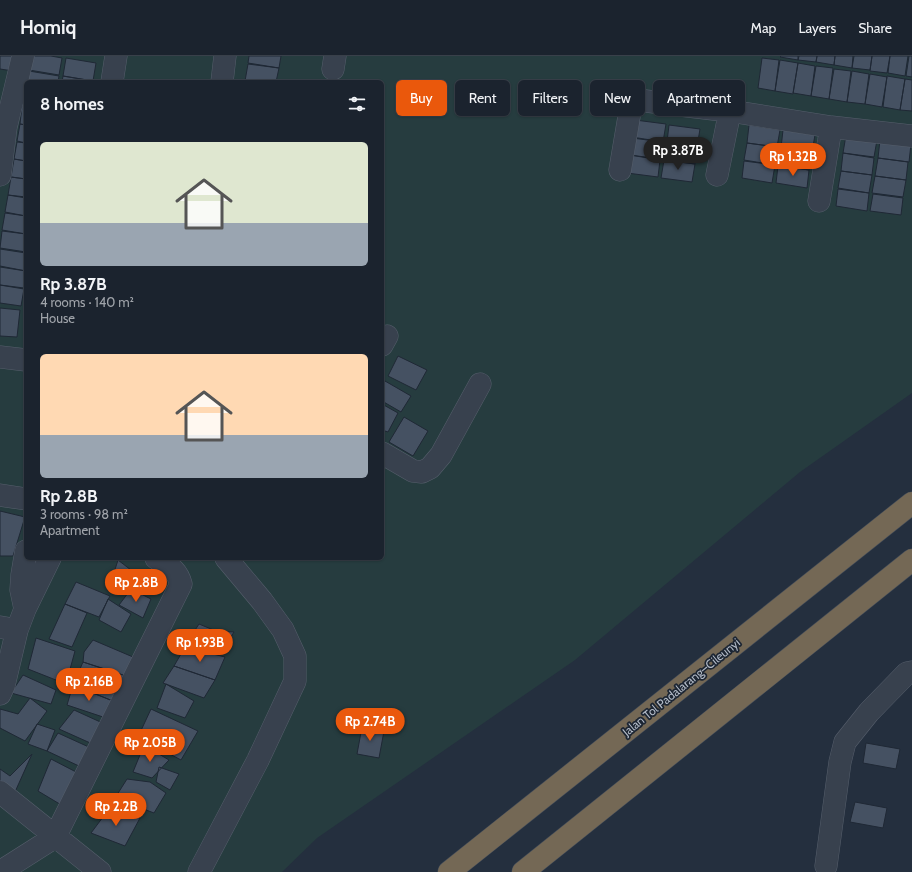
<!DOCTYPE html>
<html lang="en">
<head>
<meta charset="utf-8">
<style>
	body { margin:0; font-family:Cabin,sans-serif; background:#282f3a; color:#f1f3f6; height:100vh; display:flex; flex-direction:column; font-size:15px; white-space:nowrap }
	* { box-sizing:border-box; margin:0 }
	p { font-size:13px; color:#a0a4aa }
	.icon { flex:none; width:22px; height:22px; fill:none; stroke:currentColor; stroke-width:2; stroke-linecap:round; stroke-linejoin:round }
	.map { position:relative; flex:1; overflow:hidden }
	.side { position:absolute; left:24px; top:24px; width:360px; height:480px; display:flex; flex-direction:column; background:#1b232e; border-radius:6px; box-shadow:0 1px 3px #0004,0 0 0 1px #39404a }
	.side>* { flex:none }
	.banner { position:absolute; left:396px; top:24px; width:380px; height:36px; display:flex; gap:8px }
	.price { position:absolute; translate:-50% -34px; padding:0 9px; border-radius:14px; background:#ea580c; color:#fff; font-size:13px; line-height:26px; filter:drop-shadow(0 1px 2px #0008) }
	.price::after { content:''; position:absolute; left:50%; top:24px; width:12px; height:9px; margin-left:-6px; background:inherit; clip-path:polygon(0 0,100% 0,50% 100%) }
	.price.selected { background:#222; color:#fff }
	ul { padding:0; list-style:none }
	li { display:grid; align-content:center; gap:8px; height:212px; padding:0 16px }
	li span { display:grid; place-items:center; height:124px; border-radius:6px; color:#555 }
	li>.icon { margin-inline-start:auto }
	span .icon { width:72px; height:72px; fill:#fffc; stroke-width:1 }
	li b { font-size:17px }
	h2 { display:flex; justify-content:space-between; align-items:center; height:48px; padding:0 16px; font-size:17px }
	.tag { padding:0 14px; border-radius:6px; background:#1b232e; box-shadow:0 1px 3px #0004,0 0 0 1px #39404a; font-size:14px; line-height:36px }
	.tag.selected { background:#ea580c; color:#fff }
	header { display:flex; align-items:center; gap:24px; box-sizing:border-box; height:56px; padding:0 20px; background:#1b232e; border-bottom:1px solid #39404a }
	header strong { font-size:19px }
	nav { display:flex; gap:22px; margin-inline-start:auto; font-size:14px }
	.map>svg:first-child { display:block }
	.green { fill:#263c3f; fill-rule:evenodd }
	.building { fill:#455162; stroke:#1f2835 }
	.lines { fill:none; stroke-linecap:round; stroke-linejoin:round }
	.minor-casing { stroke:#565f6c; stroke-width:23 }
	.highway-casing { stroke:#434c59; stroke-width:23 }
	.minor { stroke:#38414e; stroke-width:22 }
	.highway { stroke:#746855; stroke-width:22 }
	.labels { text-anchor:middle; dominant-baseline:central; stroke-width:3.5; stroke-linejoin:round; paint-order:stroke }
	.street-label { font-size:12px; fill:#b4bcc9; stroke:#1d2633 }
</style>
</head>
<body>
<header>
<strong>Homiq</strong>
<nav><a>Map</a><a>Layers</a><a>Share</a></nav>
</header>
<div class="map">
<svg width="912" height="816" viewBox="0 0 912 816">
	<rect width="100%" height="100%" fill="#242f3e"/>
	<!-- green -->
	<path class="green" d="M0 0H912V337L800 416 575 604 317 782 282 816H0ZM26 26H382V502H26Z"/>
	<!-- building -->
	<path class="building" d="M0 0H15L13 15 0 13Z
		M31 0H51L62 2 59 19 29 14Z
		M249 0H281L279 12 248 7Z
		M781 0H798V4L780 1Z
		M799 0H817L816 6 798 4Z
		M817 0H835L834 9 816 6Z
		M835 0H853L852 12 834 9Z
		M854 0H872L870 14 852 12Z
		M872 0H890L887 17 870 15Z
		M890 0H908L905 20 888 17Z
		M909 0H912V21L906 20Z
		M66 2 96 7 93 25 63 20Z
		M762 2 779 4 775 35 758 32Z
		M780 4 798 7 793 38 775 35Z
		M798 7 815 10 811 40 793 37Z
		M248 8 279 12 276 26H254L245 25Z
		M816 10 833 12 829 43 811 40Z
		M834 13 851 15 847 46 829 43Z
		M29 15 59 20 58 26H27Z
		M852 15 869 18 865 48 847 46Z
		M870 18 887 21 882 51 865 48Z
		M63 20 93 25V26H62Z
		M887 20 905 23 900 54 883 51Z
		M905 23 912 24V55L900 54Z
		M22 50 26 51V69L20 68Z
		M635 64 666 68 663 86 632 81Z
		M20 68 26 69V87L17 85Z
		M669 69 700 73 697 91 667 86Z
		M749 69 780 74 777 91 747 87Z
		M783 74 815 79 812 96 781 92Z
		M846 79 877 84 874 101 843 97Z
		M632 82 663 86 660 103 630 99Z
		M880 84 911 88 909 106 878 102Z
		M17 86 26 87V105L14 103Z
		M666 87 697 91 695 108 664 104Z
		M747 87 777 91 775 109 744 104Z
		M781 92 812 96 809 114 778 109Z
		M843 97 874 102 872 119 841 115Z
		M630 99 660 104 658 121 627 117Z
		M878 102 908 106 906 124 875 120Z
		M14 103 26 105V123L11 121Z
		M664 104 695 108 692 126 661 122Z
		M744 105 775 109 772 127 742 122Z
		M778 110 809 114 807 132 776 127Z
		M841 115 872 119 869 137 838 132Z
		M875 120 906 124 903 141 872 137Z
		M11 121 26 123V141L8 139Z
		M838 133 869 137 867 155 836 150Z
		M873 138 903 142 901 159 870 155Z
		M8 139 26 142V160L5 156Z
		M5 157 26 160V178L2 174Z
		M2 175 26 178V196L0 192Z
		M0 193 26 197V215L0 210Z
		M0 211 26 215 24 232 0 229Z
		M0 229 24 233 21 250 0 247Z
		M0 252 20 254 17 281 0 280Z
		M398 300 427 314 416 334 388 320Z
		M385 325 411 340 401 356 382 345V331Z
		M382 348 398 357 388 376 382 374Z
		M404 361 428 375 413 400 389 386Z
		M0 455 25 461 13 500H0Z
		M118 504 140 521 131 533 111 526Z
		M76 526 110 540 99 561 65 548Z
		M131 533 151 543 143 562 119 549Z
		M108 543 131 558 121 576 99 564Z
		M65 548 87 557 72 591 49 583Z
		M199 568 216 575 234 576 221 596 188 585Z
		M36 582 75 595 66 628 28 613Z
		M93 584 133 601 126 620 83 606 84 596Z
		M185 591 225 601 215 624 174 610Z
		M83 606 126 620 113 645 73 629Z
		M174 610 215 624 204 642 163 627Z
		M23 619 56 634 51 648 11 637Z
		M166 628 194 645 185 662 157 652Z
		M73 629 113 645 106 662 67 649Z
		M30 642 47 655 25 685 0 672V653L18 658Z
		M151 653 198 675 181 704 138 681Z
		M74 654 107 669 97 690 59 673Z
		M37 668 55 674 47 695 28 688Z
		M362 671 384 675 379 702 357 698Z
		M58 677 91 692 81 711 47 695Z
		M866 687 900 693 896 713 863 707Z
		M144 689 169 704 152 722 133 716Z
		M32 698 15 736 0 726V713L10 720Z
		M51 703 78 717 63 750 38 735Z
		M159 711 179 718 170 734 156 726Z
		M127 723 150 726 166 737 154 757 115 742Z
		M855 746 887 752 883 772 850 766Z
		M109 753 140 762 125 790 91 777Z"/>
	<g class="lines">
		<defs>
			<path id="minor" d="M333 13 335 0
				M112 26 116 0
				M222 26 225 0
				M620 114 631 49 633 46 637 44 730 55 831 71 912 80
				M0 119 6 71 23 0
				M717 119 730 55
				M819 145 831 71
				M382 289 387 280
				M0 301 26 304
				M382 397 413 415 422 416 430 412 441 399 480 328
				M0 439 26 443
				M25 553 21 534 22 519 26 495
				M0 571 17 574 4 629 0 638
				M17 574 25 553 50 502
				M0 736 100 816
				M826 810 840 706 845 686 869 656 907 617 912 616
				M0 816 55 781 181 528C177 513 168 510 156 502
				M199 816 258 704 295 625V600L283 574 262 545 226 502"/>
			<path id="highway" d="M449 816 912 447
				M523 816 912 504"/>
		</defs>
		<!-- minor casing -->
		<use href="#minor" class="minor-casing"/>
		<!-- highway casing -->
		<use href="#highway" class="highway-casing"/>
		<!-- minor -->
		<use href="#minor" class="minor"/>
		<!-- highway -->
		<use href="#highway" class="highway"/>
	</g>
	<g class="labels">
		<!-- street labels -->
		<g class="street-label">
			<text transform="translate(681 631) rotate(-39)">Jalan Tol Padalarang–Cileunyi</text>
		</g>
	</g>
</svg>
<b class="price selected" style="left:678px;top:115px">Rp 3.87B</b>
<b class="price" style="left:793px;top:121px">Rp 1.32B</b>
<b class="price" style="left:136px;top:547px">Rp 2.8B</b>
<b class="price" style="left:200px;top:607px">Rp 1.93B</b>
<b class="price" style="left:89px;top:646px">Rp 2.16B</b>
<b class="price" style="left:370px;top:686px">Rp 2.74B</b>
<b class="price" style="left:150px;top:707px">Rp 2.05B</b>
<b class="price" style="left:116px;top:771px">Rp 2.2B</b>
<div class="banner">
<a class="tag selected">Buy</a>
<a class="tag">Rent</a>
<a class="tag">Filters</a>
<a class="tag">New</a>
<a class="tag">Apartment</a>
</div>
<section class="side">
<h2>8 homes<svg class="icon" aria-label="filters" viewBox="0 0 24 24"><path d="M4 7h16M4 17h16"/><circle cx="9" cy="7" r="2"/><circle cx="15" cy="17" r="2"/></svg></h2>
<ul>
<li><span style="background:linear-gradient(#dfe7d0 65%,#9aa5b1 0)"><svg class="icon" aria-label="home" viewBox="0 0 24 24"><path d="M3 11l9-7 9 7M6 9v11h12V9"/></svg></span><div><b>Rp 3.87B</b><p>4 rooms · 140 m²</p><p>House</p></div></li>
<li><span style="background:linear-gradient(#ffd9b3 65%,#9aa5b1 0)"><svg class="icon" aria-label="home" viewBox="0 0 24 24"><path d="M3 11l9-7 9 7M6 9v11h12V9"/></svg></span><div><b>Rp 2.8B</b><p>3 rooms · 98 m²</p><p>Apartment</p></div></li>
</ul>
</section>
</div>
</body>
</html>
